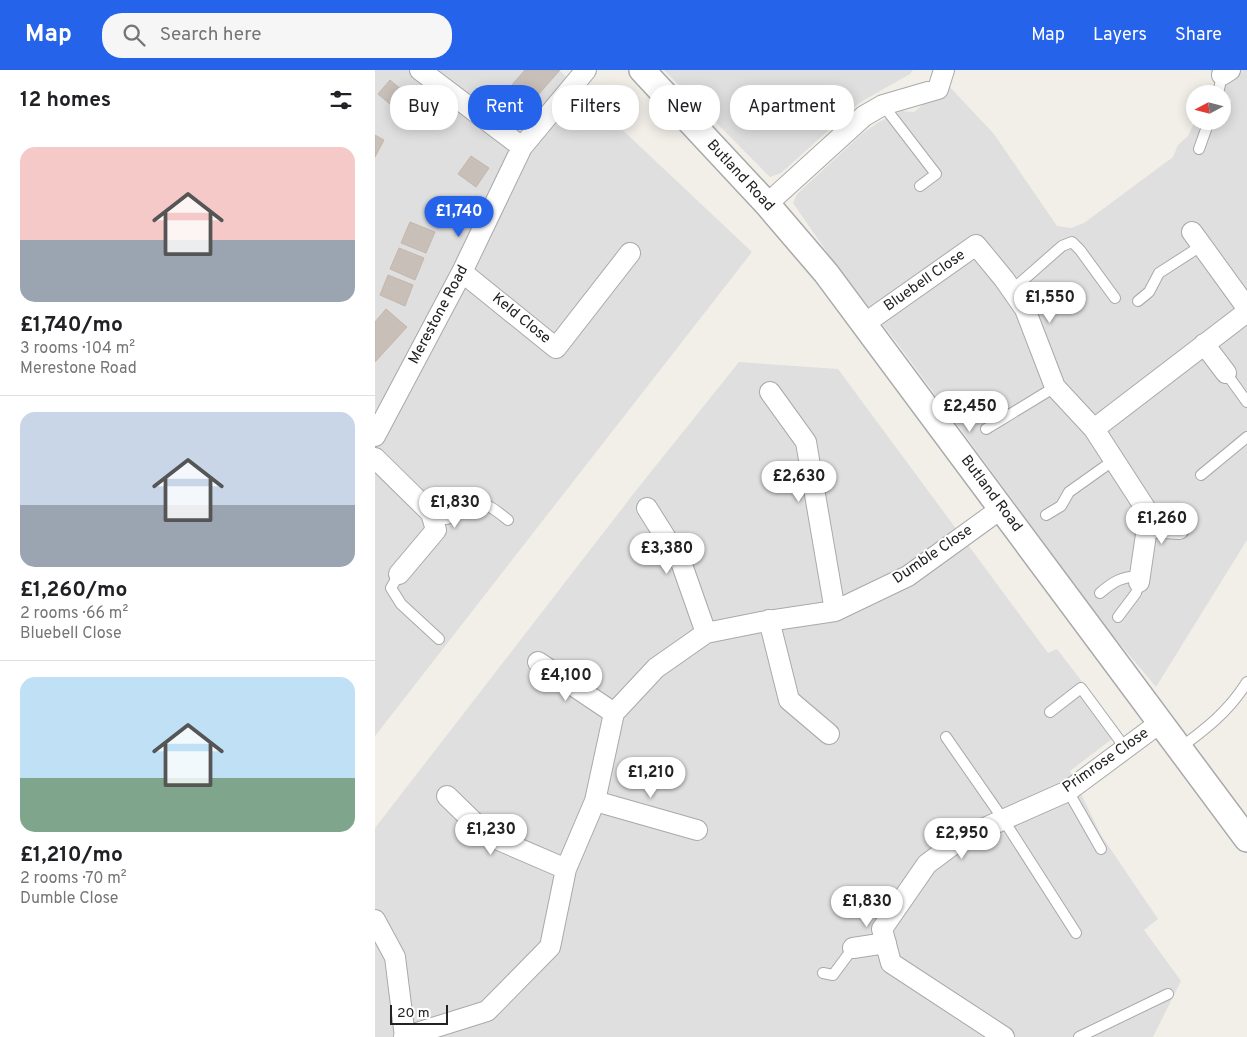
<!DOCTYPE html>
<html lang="en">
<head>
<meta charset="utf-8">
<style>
	body { margin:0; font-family:Overpass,sans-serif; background:#f6f6f6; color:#202124; height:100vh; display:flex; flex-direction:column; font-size:19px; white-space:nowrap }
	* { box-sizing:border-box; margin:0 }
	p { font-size:16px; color:#757577 }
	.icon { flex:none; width:28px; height:28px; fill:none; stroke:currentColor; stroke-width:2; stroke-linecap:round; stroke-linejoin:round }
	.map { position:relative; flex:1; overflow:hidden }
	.sheet { display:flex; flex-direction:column; background:#fff; width:375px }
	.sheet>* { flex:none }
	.hud { position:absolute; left:15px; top:15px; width:475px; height:45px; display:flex; gap:10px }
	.needle { width:32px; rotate:263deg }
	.fabs { position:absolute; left:811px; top:15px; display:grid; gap:10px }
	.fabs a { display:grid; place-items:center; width:45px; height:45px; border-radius:50%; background:#fff; box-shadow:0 2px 12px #0003; font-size:25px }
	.scale { position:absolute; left:15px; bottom:12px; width:58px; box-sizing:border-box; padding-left:5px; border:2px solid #222; border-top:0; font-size:14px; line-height:18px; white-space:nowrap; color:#222; -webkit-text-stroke:4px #fff; paint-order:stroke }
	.price { position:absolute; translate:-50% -42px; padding:0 11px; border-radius:18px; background:#fff; color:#222; font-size:16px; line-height:32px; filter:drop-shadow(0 1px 2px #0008) }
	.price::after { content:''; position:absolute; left:50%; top:30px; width:15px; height:11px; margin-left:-8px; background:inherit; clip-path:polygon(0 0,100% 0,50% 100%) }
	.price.on { background:#2563eb; color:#fff }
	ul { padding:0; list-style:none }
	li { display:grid; align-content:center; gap:10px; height:265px; padding:0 20px }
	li+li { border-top:1px solid #e0e0e0 }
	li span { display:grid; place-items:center; height:155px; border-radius:15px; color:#555 }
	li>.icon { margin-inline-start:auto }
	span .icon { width:90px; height:90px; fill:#fffc; stroke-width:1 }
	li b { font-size:21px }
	h2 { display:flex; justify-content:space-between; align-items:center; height:60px; padding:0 20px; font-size:21px }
	.tag { padding:0 18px; border-radius:20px; background:#fff; box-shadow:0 2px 12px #0003; font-size:18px; line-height:45px }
	.tag.on { background:#2563eb; color:#fff }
	header { display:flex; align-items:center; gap:30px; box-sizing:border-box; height:70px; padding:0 25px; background:#2563eb; color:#fff }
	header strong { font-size:24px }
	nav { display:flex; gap:28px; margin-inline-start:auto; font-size:18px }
	.search { width:350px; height:45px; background:#f6f6f6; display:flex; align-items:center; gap:12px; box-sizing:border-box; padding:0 18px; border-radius:20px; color:#757577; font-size:19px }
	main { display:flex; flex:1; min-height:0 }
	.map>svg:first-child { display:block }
	.residential { fill:#e0dfdf }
	.building { fill:#c7bfb8; stroke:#c4b6ab }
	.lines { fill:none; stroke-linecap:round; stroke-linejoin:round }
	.service-casing { stroke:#a9a9a9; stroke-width:12 }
	.minor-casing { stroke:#a9a9a9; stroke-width:22 }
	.tertiary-casing { stroke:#a9a9a9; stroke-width:28 }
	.service { stroke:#fff; stroke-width:10 }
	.minor { stroke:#fff; stroke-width:20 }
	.tertiary { stroke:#fff; stroke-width:25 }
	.labels { text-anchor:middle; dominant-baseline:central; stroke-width:4; stroke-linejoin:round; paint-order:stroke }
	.street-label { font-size:15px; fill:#222; stroke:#fff }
</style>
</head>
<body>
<header>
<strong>Map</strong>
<div class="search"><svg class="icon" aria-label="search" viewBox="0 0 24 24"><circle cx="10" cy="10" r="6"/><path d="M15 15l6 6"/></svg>Search here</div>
<nav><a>Map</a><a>Layers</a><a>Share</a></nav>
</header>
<main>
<section class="sheet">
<h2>12 homes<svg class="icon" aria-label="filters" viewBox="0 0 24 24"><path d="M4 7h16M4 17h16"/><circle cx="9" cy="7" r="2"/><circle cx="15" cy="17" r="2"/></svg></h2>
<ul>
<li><span style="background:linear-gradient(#f6c9c9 60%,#9aa5b1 0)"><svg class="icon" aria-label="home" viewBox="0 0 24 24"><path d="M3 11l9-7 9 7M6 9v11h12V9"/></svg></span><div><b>£1,740/mo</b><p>3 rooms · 104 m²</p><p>Merestone Road</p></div></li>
<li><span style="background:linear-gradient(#c9d6e8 60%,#9aa5b1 0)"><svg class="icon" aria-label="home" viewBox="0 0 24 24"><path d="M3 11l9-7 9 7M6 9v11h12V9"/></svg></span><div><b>£1,260/mo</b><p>2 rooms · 66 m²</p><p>Bluebell Close</p></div></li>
<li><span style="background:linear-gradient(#bfe0f5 65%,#7fa58c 0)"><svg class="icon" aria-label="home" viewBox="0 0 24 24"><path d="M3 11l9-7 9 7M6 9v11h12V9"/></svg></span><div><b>£1,210/mo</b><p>2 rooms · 70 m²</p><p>Dumble Close</p></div></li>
</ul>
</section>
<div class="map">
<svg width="872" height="967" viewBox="0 0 872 967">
	<rect width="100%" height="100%" fill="#f2efe9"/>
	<!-- residential -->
	<path class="residential" d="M0 0H184L377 182 0 666Z
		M289 0H538L535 4 484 33 406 103 395 107Z
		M835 0H872V470L781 617 734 561 525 277 454 185 418 133 422 124 488 63 504 52 526 41 539 42 568 17 570 12 619 64 682 156 696 158 709 153 798 87 803 75 813 66 819 53 820 45V51H848V38L857 31Z
		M364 292 463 299 673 583 682 579 746 662 695 701 726 765 783 849 769 860 806 911 778 967H0V758L263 418Z"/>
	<!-- building -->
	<path class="building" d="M150 0H185L141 50 121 33Z
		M15 10 54 43 42 57 3 24Z
		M0 65 9 70 0 87Z
		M96 86 114 98 101 117 83 104Z
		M35 152 60 162 51 183 26 173Z
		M24 178 49 188 40 210 15 199Z
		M13 205 38 215 30 236 5 225Z
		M11 239 32 257 0 292V252Z"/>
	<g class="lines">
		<defs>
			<path id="service" d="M843 24 847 5
				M508 35 561 104 545 116
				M824 79 834 51
				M637 220 687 176 697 172 705 180 740 228
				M763 231 774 222 784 203 826 176
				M851 303 872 332
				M611 359 680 317
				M826 405 872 367
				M93 432C113 433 118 438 133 450
				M671 445 686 436 694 422 739 390
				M24 504 16 518 26 534 64 569
				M725 523C739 511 746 507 765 506
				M743 547 761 523 764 512
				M675 642 706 618 751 679
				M571 667 628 749 701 863
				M805 678C832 658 854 641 872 612
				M693 721 726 779
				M448 903 458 905 478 878
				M704 967 793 924"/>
			<path id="minor" d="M45 0 147 77
				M847 5 855 0
				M392 134 489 46 508 35 563 19 569 0
				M817 162 872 238
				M87 202 181 278 255 183
				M489 254 601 175 629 209 650 239 680 317 719 359 872 242
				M829 274 851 303
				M395 322 431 372 460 541
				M719 359 774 444 764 512
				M0 366 87 202 147 77 211 0
				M0 388 56 443 61 460 24 504
				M272 438 306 492 331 563
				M56 443 71 444 93 432
				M772 457 804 459
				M394 550 414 630 454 664
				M163 592 239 643
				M72 726 112 765 191 799
				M220 731 322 760
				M0 850 20 887 30 967
				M478 878 511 873
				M29 967 112 941 175 877 191 799 220 731 239 643 281 598 331 563 386 552 460 541 533 506 627 438
				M629 967 516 893 507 859 552 794 587 768 693 721 786 652"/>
			<path id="tertiary" d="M267 0 392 134 451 203 872 769"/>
		</defs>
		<!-- service casing -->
		<use href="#service" class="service-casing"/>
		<!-- minor casing -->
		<use href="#minor" class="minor-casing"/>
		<!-- tertiary casing -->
		<use href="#tertiary" class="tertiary-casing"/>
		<!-- service -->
		<use href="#service" class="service"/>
		<!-- minor -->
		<use href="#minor" class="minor"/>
		<!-- tertiary -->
		<use href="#tertiary" class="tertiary"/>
	</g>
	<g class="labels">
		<!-- street labels -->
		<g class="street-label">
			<text transform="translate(365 106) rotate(47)">Butland Road</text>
			<text transform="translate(550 211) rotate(-35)">Bluebell Close</text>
			<text transform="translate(64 245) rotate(-62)">Merestone Road</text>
			<text transform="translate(146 249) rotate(39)">Keld Close</text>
			<text transform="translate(616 424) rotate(53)">Butland Road</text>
			<text transform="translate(558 485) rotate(-34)">Dumble Close</text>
			<text transform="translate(731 691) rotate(-35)">Primrose Close</text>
		</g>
	</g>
</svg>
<div class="fabs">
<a><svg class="needle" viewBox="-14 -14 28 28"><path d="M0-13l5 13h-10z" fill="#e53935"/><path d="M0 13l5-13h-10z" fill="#757577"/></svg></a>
</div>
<div class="scale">20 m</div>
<b class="price on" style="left:84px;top:168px">£1,740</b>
<b class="price" style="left:675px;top:254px">£1,550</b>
<b class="price" style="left:595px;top:363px">£2,450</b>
<b class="price" style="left:424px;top:433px">£2,630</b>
<b class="price" style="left:80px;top:459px">£1,830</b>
<b class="price" style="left:787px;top:475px">£1,260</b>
<b class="price" style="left:292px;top:505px">£3,380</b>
<b class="price" style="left:191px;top:632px">£4,100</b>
<b class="price" style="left:276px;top:729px">£1,210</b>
<b class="price" style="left:116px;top:786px">£1,230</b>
<b class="price" style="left:587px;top:790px">£2,950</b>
<b class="price" style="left:492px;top:858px">£1,830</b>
<div class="hud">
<a class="tag">Buy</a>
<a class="tag on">Rent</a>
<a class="tag">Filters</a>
<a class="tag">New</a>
<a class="tag">Apartment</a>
</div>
</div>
</main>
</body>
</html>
